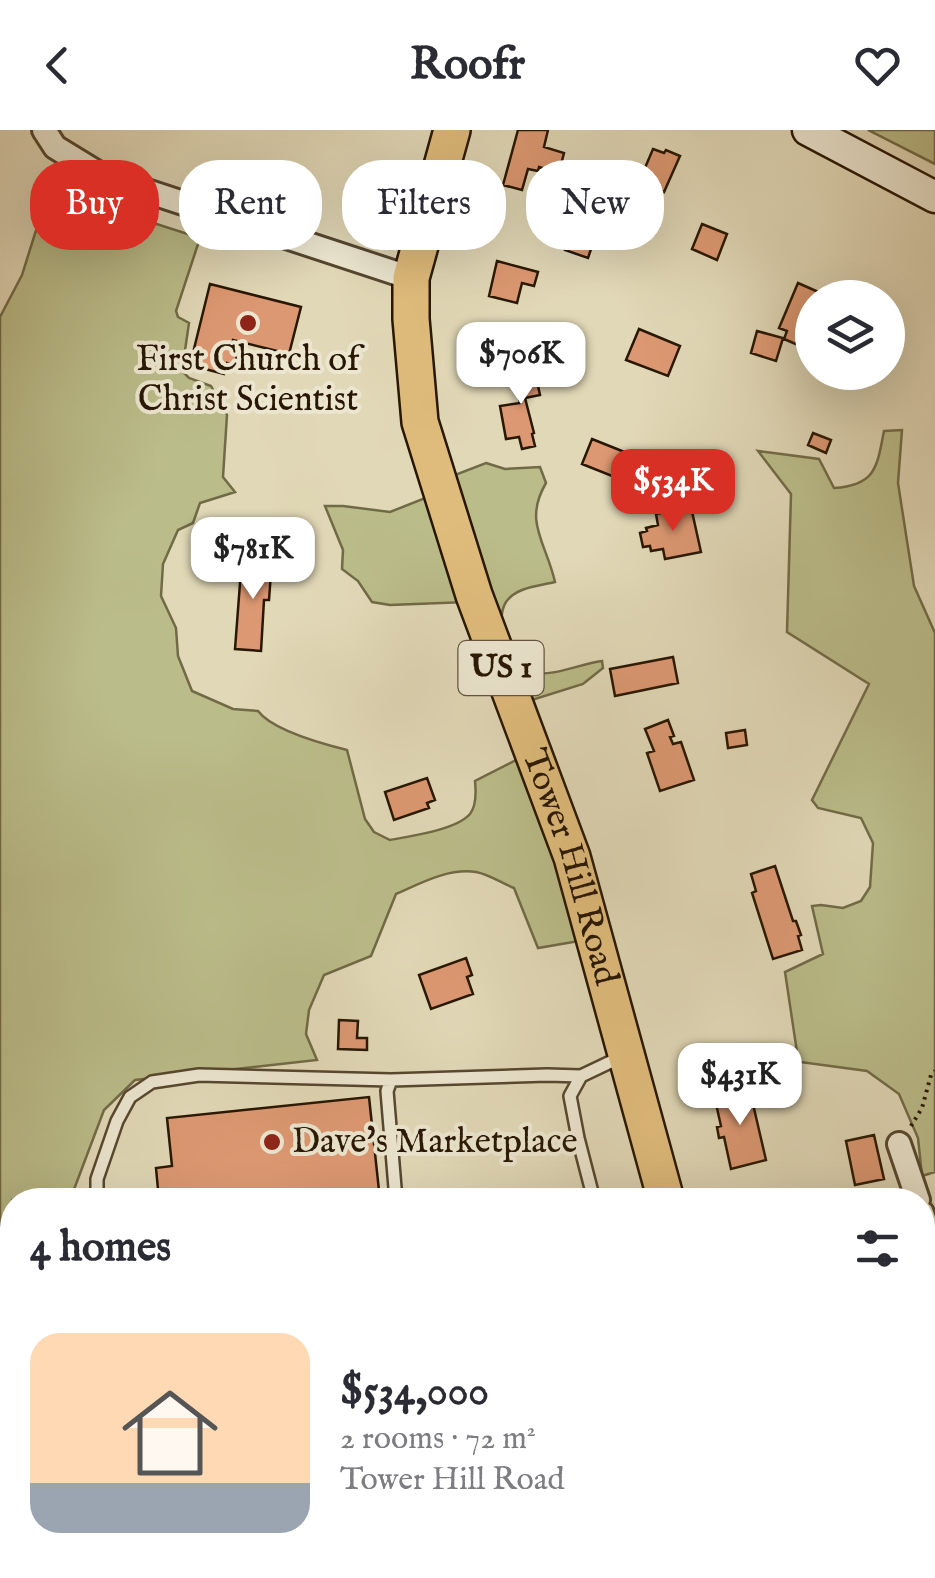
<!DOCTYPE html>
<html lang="en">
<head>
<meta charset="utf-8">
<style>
	body { margin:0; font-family:"IM FELL English",serif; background:#f2f2f3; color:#2b2b33; height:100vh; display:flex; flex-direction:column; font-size:38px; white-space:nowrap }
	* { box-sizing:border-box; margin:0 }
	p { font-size:32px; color:#7c7c81 }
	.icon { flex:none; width:55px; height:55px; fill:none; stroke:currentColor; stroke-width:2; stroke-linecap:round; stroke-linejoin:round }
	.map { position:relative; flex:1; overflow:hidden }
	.panel { position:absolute; left:0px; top:1058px; width:935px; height:392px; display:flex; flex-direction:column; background:#fff; border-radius:40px 40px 0 0; box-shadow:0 10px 40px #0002 }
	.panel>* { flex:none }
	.banner { position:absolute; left:30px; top:30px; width:875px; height:90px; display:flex; gap:20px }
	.fabs { position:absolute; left:795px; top:150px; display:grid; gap:20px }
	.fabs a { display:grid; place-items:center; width:110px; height:110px; border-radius:50%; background:#fff; box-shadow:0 10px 40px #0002; font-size:50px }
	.price { position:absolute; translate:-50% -85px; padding:0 22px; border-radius:20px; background:#fff; color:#222; font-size:32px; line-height:65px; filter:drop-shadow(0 2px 5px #0008) }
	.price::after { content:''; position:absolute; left:50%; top:60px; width:30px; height:22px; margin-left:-15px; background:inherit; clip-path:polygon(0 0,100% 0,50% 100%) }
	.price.selected { background:#d93025; color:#fff }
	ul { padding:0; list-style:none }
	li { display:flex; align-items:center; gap:30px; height:250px; padding:0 30px }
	li span { display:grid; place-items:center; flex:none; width:280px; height:200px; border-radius:30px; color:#555 }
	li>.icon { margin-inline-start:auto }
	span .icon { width:120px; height:120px; fill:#fffc; stroke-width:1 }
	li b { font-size:42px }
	h2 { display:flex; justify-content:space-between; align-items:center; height:120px; padding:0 30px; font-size:42px }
	.chip { padding:0 35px; border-radius:40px; background:#fff; box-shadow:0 10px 40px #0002; font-size:35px; line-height:90px }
	.chip.selected { background:#d93025; color:#fff }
	header { display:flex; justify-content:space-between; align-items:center; height:130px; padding:0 30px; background:#fff; font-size:45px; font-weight:700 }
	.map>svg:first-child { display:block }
	.green { fill:#babc89; stroke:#716a46; stroke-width:2.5 }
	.building { fill:#dc9872; stroke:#281702; stroke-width:2.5 }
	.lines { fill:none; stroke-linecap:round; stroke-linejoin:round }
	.service-casing { stroke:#56472f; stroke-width:16 }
	.minor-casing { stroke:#56472f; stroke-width:28 }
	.secondary-casing { stroke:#281702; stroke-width:35 }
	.primary-casing { stroke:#281702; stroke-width:40 }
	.path { stroke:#281702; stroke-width:4; stroke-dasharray:2.5 5; stroke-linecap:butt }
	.service { stroke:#ece6d0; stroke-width:11 }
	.minor { stroke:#ece6d0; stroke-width:22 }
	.secondary { stroke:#ece6d0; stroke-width:30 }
	.primary { stroke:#e0bc7c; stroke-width:35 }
	.poi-dot { fill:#8f2418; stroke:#ece6d0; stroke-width:4 }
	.labels { text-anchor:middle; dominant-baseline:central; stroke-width:8; stroke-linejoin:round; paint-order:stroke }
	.shield { fill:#ece6d0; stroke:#635540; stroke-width:2.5 }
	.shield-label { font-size:32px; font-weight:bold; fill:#281702 }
	.poi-label { font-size:35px; fill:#281702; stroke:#ece6d0 }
	.street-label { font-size:35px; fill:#281702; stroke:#ece6d0 }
</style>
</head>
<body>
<header><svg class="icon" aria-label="back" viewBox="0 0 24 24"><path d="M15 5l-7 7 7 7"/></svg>Roofr<svg class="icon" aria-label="heart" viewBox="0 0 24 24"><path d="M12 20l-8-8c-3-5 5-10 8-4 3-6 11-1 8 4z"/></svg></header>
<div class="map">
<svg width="935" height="1448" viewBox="0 0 935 1448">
	<rect width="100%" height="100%" fill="#e1d8b7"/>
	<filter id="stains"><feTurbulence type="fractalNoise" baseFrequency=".002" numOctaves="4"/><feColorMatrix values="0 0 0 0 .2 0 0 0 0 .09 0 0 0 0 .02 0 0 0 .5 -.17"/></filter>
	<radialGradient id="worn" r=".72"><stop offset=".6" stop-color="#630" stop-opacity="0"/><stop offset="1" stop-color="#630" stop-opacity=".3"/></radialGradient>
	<!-- green -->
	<path class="green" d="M868 0H935V34Z
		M49 59 200 108 176 181 178 187 189 193 182 241 189 248 211 256 227 285 223 347 235 362 200 373 193 393 178 400 163 434 161 466 176 498 178 526 192 561 233 579 258 581C273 601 323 614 347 620L365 689 374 702 390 710C411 706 456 700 470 684 477 675 476 661 475 651L522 627 532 625 579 811 538 818 514 758C502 753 488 744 476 742 448 738 421 753 396 764L371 826 324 845 309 880 306 904 317 930 135 950 104 980 70 1070H12V1438H447L443 1448H0V187L22 145Z
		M902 300 898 353 914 456 935 503V1042L922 1046 918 1008 899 964 867 941 793 931 797 922 785 842 823 824 812 776 821 775 843 778 861 771 870 757 873 713 861 688 818 678 812 670 869 554 787 502 791 364 758 321 819 329 834 358C876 355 877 337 884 301Z
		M486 333 505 339 540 337 546 353C523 392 546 412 555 452 539 456 516 457 506 472 493 492 510 540 533 543 557 546 579 534 602 531L603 538 583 554 516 575 467 472 390 475 372 472 358 451 342 439 343 420 325 376H343L390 382 433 365 447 348Z
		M491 1438H694L692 1448 590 1442C579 1448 565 1448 554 1444L506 1441Z"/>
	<!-- building -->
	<path class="building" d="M518 0H548L544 17 564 23 559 42 539 37 538 41 528 39 522 60 503 55Z
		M653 19 664 23 666 20 680 26 664 62 657 59 650 77 636 71 643 53 639 52Z
		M702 94 727 104 717 130 692 119Z
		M572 100 595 107 588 128 565 120Z
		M497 131 538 142 534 156 522 153 517 173 489 166Z
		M798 153 832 168H812V221L784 209 787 201 779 198Z
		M210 154 301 177 289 224 233 210 231 218 238 220 235 235 227 233 224 244 190 235Z
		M639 199 680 216 668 246 626 230Z
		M757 201 783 208 776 231 751 223Z
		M533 233 540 265 525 268 534 303 532 304 535 316 522 319 519 307 506 309 500 276 520 273 511 237Z
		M813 303 831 310 826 323 808 315Z
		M592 309 652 333 642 358 582 334Z
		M691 377 701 422 665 429 663 419 651 421 650 416 643 417 640 403 647 401 646 398 658 395 656 384Z
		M242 427 272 429 269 470H264L261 521 235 519Z
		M673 527 678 553 615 566 610 539Z
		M668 590 674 606 670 607 673 614 681 612 694 650 660 661 647 623 654 621 645 599Z
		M745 600 747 615 728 618 726 603Z
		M427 648 435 670 427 673 429 678 394 690 385 662Z
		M775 736 793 791H796L801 805 798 806 802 820 773 829 752 763 756 761 751 744Z
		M466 828 472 845 467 847 473 864 431 879 419 845Z
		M339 890 358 891 357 908H367V920L338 919Z
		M749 957 766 1030 731 1039 724 1007 719 1008 717 997 721 996 714 965Z
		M369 967 380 1070H159L156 1038 172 1036 167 988Z
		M874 1005 884 1049 855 1055 846 1011Z
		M935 1198V1235L926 1237 922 1225V1201Z
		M927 1258 935 1295 922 1298V1259Z
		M788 1438H802L813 1441 811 1448H785Z"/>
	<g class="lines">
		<defs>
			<path id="service" d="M581 946 570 966 578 1008 594 1070
				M391 950 387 961 396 1070
				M97 1070V1049L117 991 130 967 152 952 199 945 391 950 547 945 581 946 623 926"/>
			<path id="minor" d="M44 0 55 17 104 47 411 148
				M899 1014 918 1070
				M922 1083 935 1121
				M922 1165 935 1162"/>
			<path id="secondary" d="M808 0 935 67"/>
			<g id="primary">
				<path id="s1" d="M452 0 411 148V189L420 292 474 465 572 727 666 1070"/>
				<path d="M698 1448 700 1438"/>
			</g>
		</defs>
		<!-- service casing -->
		<use href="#service" class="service-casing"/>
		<!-- minor casing -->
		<use href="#minor" class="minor-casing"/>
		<!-- secondary casing -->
		<use href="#secondary" class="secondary-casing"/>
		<!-- primary casing -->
		<use href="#primary" class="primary-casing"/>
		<!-- path -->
		<path class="path" d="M911 996 922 978 931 945 935 941"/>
		<!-- service -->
		<use href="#service" class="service"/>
		<!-- minor -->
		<use href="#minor" class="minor"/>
		<!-- secondary -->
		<use href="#secondary" class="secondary"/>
		<!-- primary -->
		<use href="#primary" class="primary"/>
	</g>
	<!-- markers -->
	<g class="poi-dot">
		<circle cx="248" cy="193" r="10"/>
		<circle cx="272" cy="1012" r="10"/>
	</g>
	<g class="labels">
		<!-- shield labels -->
		<rect class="shield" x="458.5" y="511" width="85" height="54" rx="8"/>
		<g class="shield-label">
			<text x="501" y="538">US 1</text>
		</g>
		<!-- poi labels -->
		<g class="poi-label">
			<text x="248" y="230">First Church of<tspan x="248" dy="40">Christ Scientist</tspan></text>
			<text x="292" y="1012" text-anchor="start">Dave's Marketplace</text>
		</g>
		<!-- street labels -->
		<g class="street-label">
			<text stroke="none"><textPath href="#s1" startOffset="768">Tower Hill Road</textPath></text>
		</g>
	</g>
	<rect width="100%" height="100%" filter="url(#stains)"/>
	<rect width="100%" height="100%" fill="url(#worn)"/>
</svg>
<div class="fabs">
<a><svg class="icon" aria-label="layers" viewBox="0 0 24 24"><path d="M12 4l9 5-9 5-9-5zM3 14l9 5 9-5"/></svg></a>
</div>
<b class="price" style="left:521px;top:277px">$706K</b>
<b class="price selected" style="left:673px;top:404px">$534K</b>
<b class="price" style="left:253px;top:472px">$781K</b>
<b class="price" style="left:740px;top:998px">$431K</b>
<div class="banner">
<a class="chip selected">Buy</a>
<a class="chip">Rent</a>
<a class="chip">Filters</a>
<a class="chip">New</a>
</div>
<section class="panel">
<h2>4 homes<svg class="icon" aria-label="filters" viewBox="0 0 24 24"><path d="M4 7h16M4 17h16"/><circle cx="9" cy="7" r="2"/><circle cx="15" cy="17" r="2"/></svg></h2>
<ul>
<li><span style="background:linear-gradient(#ffd9b3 75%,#9aa5b1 0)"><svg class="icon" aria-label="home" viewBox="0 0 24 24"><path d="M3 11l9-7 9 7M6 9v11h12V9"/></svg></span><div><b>$534,000</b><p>2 rooms · 72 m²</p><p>Tower Hill Road</p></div></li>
</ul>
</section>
</div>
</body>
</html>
